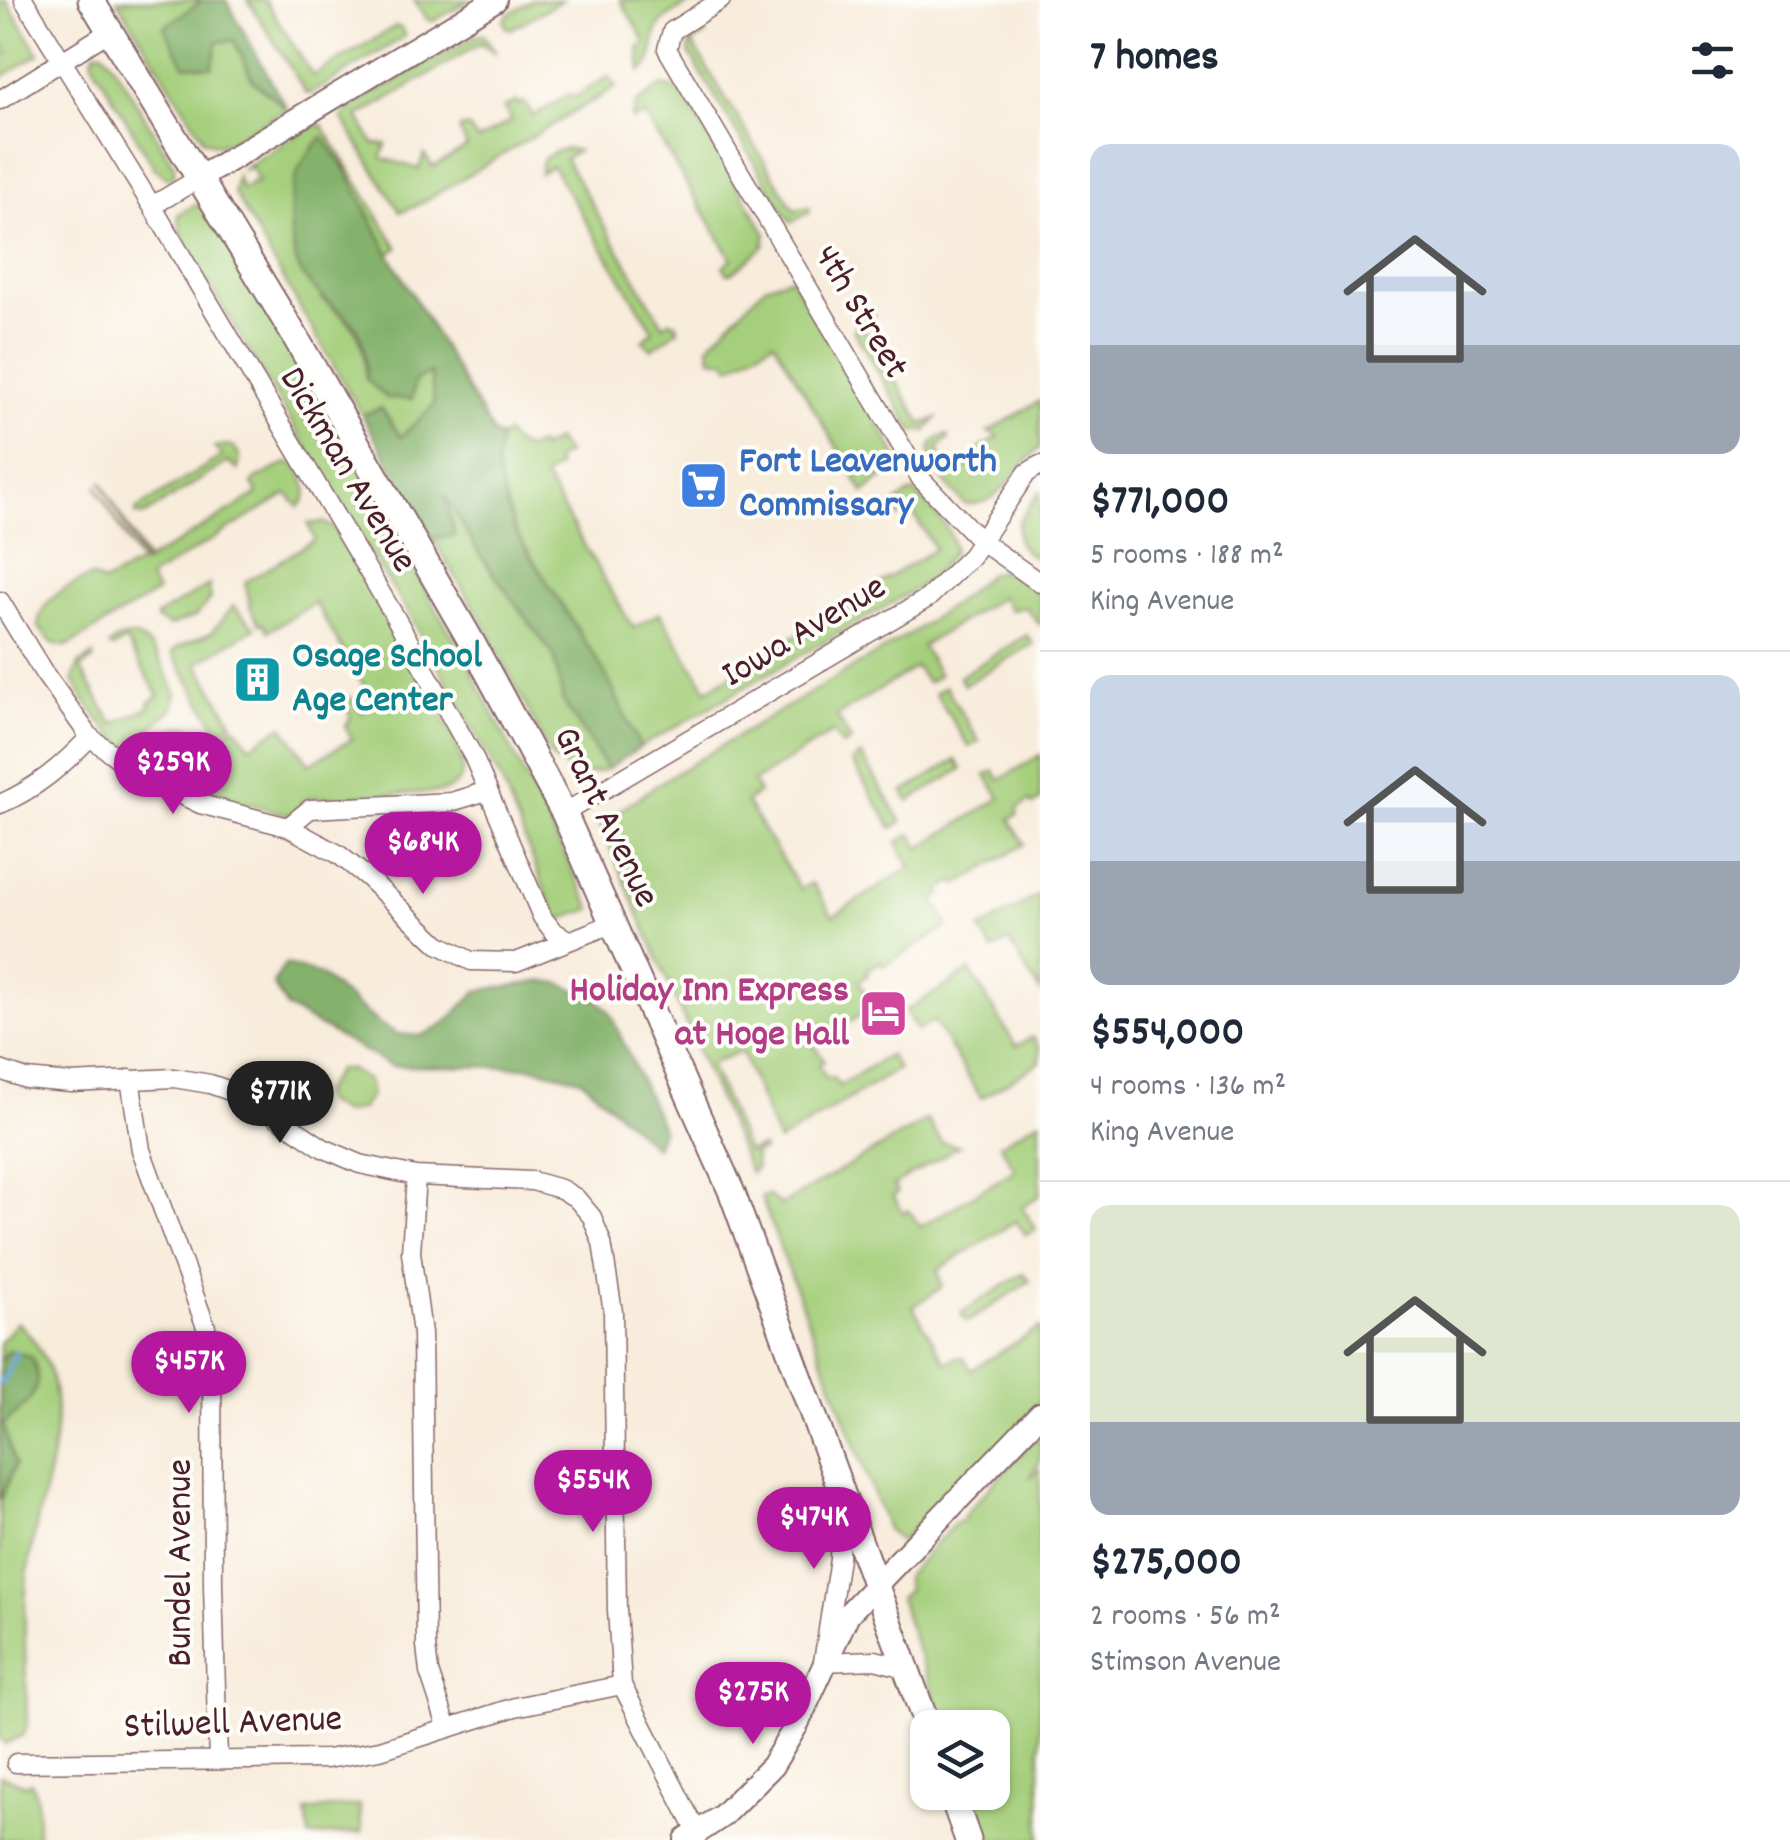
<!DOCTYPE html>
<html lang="en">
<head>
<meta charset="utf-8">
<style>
	body { margin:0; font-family:Dekko,sans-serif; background:#f6f6f7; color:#1f2937; height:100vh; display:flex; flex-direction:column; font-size:38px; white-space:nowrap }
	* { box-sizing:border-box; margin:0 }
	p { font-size:32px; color:#747a83 }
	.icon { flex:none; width:55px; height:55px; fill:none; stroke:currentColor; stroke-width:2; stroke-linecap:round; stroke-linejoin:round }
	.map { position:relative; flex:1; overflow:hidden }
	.side { display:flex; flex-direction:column; background:#fff; width:750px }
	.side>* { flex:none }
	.buttons { position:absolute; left:910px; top:1710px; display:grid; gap:20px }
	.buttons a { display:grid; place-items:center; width:100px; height:100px; border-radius:20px; background:#fff; box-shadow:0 2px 8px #0004; font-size:50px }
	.price { position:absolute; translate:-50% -85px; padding:0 22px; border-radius:35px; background:#b5179e; color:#fff; font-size:32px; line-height:65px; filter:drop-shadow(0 2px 5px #0008) }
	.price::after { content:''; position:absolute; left:50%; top:60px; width:30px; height:22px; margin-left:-15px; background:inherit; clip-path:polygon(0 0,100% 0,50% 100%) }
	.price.current { background:#222; color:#fff }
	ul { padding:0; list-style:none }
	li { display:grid; align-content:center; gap:20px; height:530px; padding:0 50px }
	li+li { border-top:2px solid #e0e1e3 }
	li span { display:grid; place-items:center; height:310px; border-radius:20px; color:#555 }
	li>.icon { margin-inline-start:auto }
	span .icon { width:180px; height:180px; fill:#fffc; stroke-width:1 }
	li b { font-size:42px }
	h2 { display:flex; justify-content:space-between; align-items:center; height:120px; padding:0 50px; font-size:42px }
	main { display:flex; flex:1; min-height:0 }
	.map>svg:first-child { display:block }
	.green { fill:#a5cf7c; stroke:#787754; stroke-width:2.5 }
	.forest { fill:#84b26c; stroke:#67684c; stroke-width:2.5 }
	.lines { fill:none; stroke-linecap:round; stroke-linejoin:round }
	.stream { stroke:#75abe3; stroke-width:5 }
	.minor-casing { stroke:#876769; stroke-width:21 }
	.tertiary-casing { stroke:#876769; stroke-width:26 }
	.secondary-casing { stroke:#876769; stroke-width:29 }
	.minor { stroke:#fff; stroke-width:18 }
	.tertiary { stroke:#fff; stroke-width:22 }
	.secondary { stroke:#fff; stroke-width:25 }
	.labels { text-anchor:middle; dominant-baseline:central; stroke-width:8; stroke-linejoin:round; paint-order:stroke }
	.street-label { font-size:38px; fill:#4a1f2b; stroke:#fdfcf7 }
	.shop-label { font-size:38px; font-weight:bold; fill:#366cbe; stroke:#fdfcf7; text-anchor:start }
	.culture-label { font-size:38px; font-weight:bold; fill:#0d838f; stroke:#fdfcf7; text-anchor:start }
	.hotel-label { font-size:38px; font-weight:bold; fill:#b23c85; stroke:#fdfcf7; text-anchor:end }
</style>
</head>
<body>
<main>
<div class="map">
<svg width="1040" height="1840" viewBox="0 0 1040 1840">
	<rect width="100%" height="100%" fill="#fdfcf7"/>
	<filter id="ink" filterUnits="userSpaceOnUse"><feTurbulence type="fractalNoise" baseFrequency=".01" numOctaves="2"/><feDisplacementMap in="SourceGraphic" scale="20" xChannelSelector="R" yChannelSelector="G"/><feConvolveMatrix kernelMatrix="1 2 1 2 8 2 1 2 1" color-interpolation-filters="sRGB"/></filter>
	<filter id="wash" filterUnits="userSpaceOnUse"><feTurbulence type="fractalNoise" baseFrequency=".0048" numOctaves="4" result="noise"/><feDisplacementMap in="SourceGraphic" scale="40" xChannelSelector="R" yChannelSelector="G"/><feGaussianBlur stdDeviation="2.25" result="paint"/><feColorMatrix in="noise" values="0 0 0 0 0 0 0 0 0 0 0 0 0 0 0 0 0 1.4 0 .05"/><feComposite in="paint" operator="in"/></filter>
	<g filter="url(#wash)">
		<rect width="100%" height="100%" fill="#f8ecdb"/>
		<!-- green -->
		<path class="green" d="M0 0H6L39 54 0 78V58L8 53 0 40Z
			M117 0H197L218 42 235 40 253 81 287 109 225 144 217 145 204 140Z
			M248 0H265L313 76 396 26 401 28 405 36 311 94 306 93Z
			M414 0H470L434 21 428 20Z
			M532 0H562L511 29 506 27 504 21 508 14Z
			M620 0H697C685 7 664 15 658 28 650 45 657 60 641 72L639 48 646 43Z
			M700 29 705 35 692 43 794 210 809 207 810 212 792 222 787 217 689 53 691 34Z
			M483 34 496 53 481 43 358 117 374 144H386L382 158 419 169 424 154 433 167 467 147 459 131 461 127 469 128 478 140 512 120 504 108 517 101 519 105 524 102 533 116 570 94 573 98 609 76 616 87 414 207 400 212 342 118 349 108 477 35Z
			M96 51H103L110 59 174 165V176L168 179 155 169 94 65 92 58Z
			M662 86 680 90 766 233 764 246 732 273H727L723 266 732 259 645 115 633 120 632 117 637 103Z
			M322 125 398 248 389 254 345 168 322 299C359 329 362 331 366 379L387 398 430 372 435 405 401 437 381 408 362 415 234 193 237 176 242 190 254 182 257 183 259 179 255 177 252 166 242 171 245 167 312 126Z
			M571 149 577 151 565 159 663 325 670 321 677 324 678 330 652 349 643 341 653 330 552 166 540 173 542 161C551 153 559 148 571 149Z
			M195 205 208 210 366 478 420 581 461 650 592 909 562 919 555 915 501 780 407 610 367 549 182 239 178 215Z
			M791 277 895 452 898 464 864 493 774 341 730 367 726 360 711 358 709 345 765 286Z
			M872 310 874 316 861 324 922 424 936 419 926 431H913L854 331 858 318Z
			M1040 401V448C1014 468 1001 508 965 504 948 487 907 446 947 435L949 439 937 449 950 469 961 462 966 468 983 458 978 450 999 436 988 432Z
			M506 434C515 446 524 453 539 445L541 449 556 440 566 454 555 460 558 467 544 477 633 628 660 613 707 690 935 549 913 513 897 517 892 513 891 507 908 494 915 492C932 508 953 527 954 551L930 579 899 599 640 747 604 671 514 530 495 469 500 438Z
			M226 445 233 447 240 456 238 470 228 462 143 516 136 514 137 509 222 456 214 447Z
			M287 463 296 465C306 481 313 492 299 507L287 494 149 578 157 592 71 644C55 651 47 638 38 626 40 599 68 585 92 577L103 583 140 563 96 486 142 564 145 563 101 482 147 561 258 494 252 484 256 479Z
			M441 489 480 555 554 656 563 701 607 769C585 778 571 773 552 758L483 622 432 538 454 536Z
			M1040 491V560L1026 552 1018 542V523Z
			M323 522 334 528 455 738C463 762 471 782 442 792L309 798 290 815C218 795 146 781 98 719 88 706 79 694 73 679L79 664 93 656V660L80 668 113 724 150 707 149 703 159 696 126 641 113 648 109 646C143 615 164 666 176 693L173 708 149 730 152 737 159 733 162 736C175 728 189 721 201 734L195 739 199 747 236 727 250 746 283 726 309 764 352 739 345 727 351 717 342 699 350 697 362 713 374 703 315 603 268 631 263 623 259 624 251 609 245 582 315 540 308 524Z
			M1002 571 1012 574 1040 594V625L1025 607 1010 610 1001 597 922 646 939 675 927 683 916 667 837 716 851 741 843 746 833 732 753 782 759 793 746 802 800 889 812 883 833 916 911 867 897 843 911 834 920 848 1000 798 986 775 994 771 1000 780 1040 755V800L1033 805 1030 801 1018 808V814L1010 819 1025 844 957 885 954 881 940 890 942 895 934 900 949 926 884 966 880 962 866 971 868 975 859 981 874 1007 814 1044 824 1061 819 1065 827 1079 833 1077 839 1086 889 1055 898 1069 778 1142 741 1051 710 1064 747 1152 762 1147 764 1150 754 1154 756 1168 750 1173 600 824 664 780 913 632 960 599 989 574Z
			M209 585 211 599 194 617 170 626 157 620V616Z
			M233 606 255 628 197 663 233 723 219 731 172 653 176 648 211 633Z
			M1027 635 1033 644 964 685 959 677Z
			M945 686 979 741 969 747 935 693Z
			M861 755 902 822 892 828 852 762Z
			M956 760 962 769 909 801 904 792Z
			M1040 894V992L1009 941 993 950 980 930Z
			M970 971 1016 1046 1033 1037 1040 1049V1062L981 1098 934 1021 917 1031 905 1011Z
			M350 1069 368 1081 371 1095 361 1109 343 1113 324 1102 322 1093 337 1070Z
			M927 1120 942 1143 959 1146 894 1185 898 1193 893 1196 903 1213 909 1210 920 1227 1015 1170 1000 1144 1040 1120V1195L1022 1207 1036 1229 1026 1235 1016 1221 938 1270 942 1287 913 1307 946 1363 957 1357 964 1358 971 1370 1040 1328V1402L966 1481 900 1541 887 1529 761 1197 768 1195 781 1205Z
			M1024 1273 1030 1281 967 1322 961 1313Z
			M17 1322C94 1391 34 1494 27 1579 22 1627 27 1678 27 1726L23 1735 5 1744 0 1741V1342Z
			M1040 1433V1461L1030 1478 1040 1469V1840H985L968 1793 992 1792V1728L945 1727 899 1598 908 1590 905 1577 955 1523 963 1520 965 1514Z
			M0 1775 26 1785 31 1782 37 1798V1840H0Z
			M359 1805 362 1832 309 1837 306 1811Z"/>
		<!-- forest -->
		<path class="forest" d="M197 0H226L287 109 253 81 234 40 218 42 212 67 184 65 164 27 199 3Z
			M322 137 345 168 389 254 493 434 500 438 496 469 514 530 604 671 640 747 607 769 563 701 554 656 480 555 444 494 455 536 432 538 362 415 381 408 401 437 434 405 431 373 415 380 412 399 387 398 366 379C365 363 366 339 355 326 339 308 318 297 304 277 287 253 287 196 299 169 304 158 314 147 322 137Z
			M285 964 320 975 381 1025 398 1034 420 1036 432 1031 448 1021 477 991 543 981 559 983 597 999 609 1011 662 1128 655 1147 581 1079 531 1067 391 1066 287 1008 273 984Z
			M9 1350 32 1357C47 1390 26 1404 3 1425L15 1465 0 1502V1360Z"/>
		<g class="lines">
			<!-- stream -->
			<path class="stream" d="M0 1383 8 1373 16 1352"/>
		</g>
	</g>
	<g filter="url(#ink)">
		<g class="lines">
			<defs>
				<path id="minor" d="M24 0 152 206 394 615 473 756 542 917 553 931 568 940
					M721 0 672 31 667 49 921 479 981 541 1040 583
					M0 100 110 31
					M152 206 201 177
					M0 601 44 673 90 737 140 775 200 804 288 827 338 854 367 877 438 944 471 961 516 962 614 923
					M0 804C36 789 63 765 90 737
					M564 813 928 598 971 556 1027 473 1040 465
					M288 827 310 809 451 802 487 791
					M0 1070 26 1079 71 1083 174 1078 210 1084 247 1097 323 1148 360 1164 416 1176 532 1181 561 1189 576 1198 592 1217 602 1243 613 1312 617 1610 622 1685 698 1834
					M130 1079 141 1150 206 1327 212 1353 213 1585 218 1760
					M416 1176 411 1252 422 1333 426 1646 429 1672 447 1726
					M841 1503 839 1558 823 1662 875 1660 906 1668
					M16 1763 327 1759 380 1750 515 1707 622 1685"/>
				<path id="tertiary" d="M201 177 495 0
					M686 1840 722 1816 772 1766 796 1726 848 1614 1040 1414"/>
				<path id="secondary" d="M91 0 293 333 471 641 564 813 732 1193 928 1728
					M951 1792 968 1840"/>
			</defs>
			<!-- minor casing -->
			<use href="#minor" class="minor-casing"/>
			<!-- tertiary casing -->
			<use href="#tertiary" class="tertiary-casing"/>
			<!-- secondary casing -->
			<use href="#secondary" class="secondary-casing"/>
			<!-- minor -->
			<use href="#minor" class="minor"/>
			<!-- tertiary -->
			<use href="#tertiary" class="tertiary"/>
			<!-- secondary -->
			<use href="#secondary" class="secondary"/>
		</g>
	</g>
	<!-- icons -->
	<defs>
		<symbol id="supermarket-square" viewBox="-11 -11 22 22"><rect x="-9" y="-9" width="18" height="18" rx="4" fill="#3f7fe0" stroke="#fdfcf7"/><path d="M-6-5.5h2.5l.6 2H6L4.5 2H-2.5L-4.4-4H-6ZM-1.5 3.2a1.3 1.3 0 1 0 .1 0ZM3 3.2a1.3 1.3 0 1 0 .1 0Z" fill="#fff"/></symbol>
		<symbol id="building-square" viewBox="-11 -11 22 22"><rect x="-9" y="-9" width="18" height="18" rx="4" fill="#0f9aa8" stroke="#fdfcf7"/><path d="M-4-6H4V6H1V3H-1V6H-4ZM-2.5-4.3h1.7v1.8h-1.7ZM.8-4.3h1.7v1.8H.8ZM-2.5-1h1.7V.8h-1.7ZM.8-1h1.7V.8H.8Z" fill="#fff"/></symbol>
		<symbol id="hotel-square" viewBox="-11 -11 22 22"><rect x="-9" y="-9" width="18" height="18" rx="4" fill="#d1479c" stroke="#fdfcf7"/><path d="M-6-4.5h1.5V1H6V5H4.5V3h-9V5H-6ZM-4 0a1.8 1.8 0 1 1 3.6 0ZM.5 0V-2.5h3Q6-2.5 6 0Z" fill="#fff"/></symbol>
	</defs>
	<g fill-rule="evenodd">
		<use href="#supermarket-square" x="676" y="458" width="55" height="55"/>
		<use href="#building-square" x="230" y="652" width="55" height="55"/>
		<use href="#hotel-square" x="856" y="986" width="55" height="55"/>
	</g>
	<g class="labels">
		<!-- street labels -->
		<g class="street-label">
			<text transform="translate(859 313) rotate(59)">4th Street</text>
			<text transform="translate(346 471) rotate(59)">Dickman Avenue</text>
			<text transform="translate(805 633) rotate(-31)">Iowa Avenue</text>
			<text transform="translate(604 818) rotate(64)">Grant Avenue</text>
			<text transform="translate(182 1563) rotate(-90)">Bundel Avenue</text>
			<text transform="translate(233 1725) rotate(-2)">Stilwell Avenue</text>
		</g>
		<!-- shop labels -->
		<g class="shop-label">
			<text x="739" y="463">Fort Leavenworth<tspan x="739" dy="44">Commissary</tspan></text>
		</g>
		<!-- culture labels -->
		<g class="culture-label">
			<text x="292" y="658">Osage School<tspan x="292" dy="44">Age Center</tspan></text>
		</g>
		<!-- hotel labels -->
		<g class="hotel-label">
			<text x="849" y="992">Holiday Inn Express<tspan x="849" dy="44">at Hoge Hall</tspan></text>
		</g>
	</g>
</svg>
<div class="buttons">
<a><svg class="icon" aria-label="layers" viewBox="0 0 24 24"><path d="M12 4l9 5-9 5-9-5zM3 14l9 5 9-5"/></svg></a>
</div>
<b class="price" style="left:173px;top:817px">$259K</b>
<b class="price" style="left:423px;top:897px">$684K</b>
<b class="price current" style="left:280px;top:1146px">$771K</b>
<b class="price" style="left:189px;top:1416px">$457K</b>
<b class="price" style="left:593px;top:1535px">$554K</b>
<b class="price" style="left:814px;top:1572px">$474K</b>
<b class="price" style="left:753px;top:1747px">$275K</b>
</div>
<section class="side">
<h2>7 homes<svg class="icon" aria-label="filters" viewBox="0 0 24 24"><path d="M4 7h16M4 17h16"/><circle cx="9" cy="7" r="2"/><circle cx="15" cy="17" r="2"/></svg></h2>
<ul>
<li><span style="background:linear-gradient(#c9d6e8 65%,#9aa5b1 0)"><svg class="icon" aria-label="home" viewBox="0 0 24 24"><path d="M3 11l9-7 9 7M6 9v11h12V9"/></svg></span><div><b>$771,000</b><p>5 rooms · 188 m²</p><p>King Avenue</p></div></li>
<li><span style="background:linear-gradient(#c9d6e8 60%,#9aa5b1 0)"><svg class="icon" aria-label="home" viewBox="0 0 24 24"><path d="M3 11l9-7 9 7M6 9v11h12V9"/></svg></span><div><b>$554,000</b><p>4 rooms · 136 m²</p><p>King Avenue</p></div></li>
<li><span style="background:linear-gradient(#dfe7d0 70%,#9aa5b1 0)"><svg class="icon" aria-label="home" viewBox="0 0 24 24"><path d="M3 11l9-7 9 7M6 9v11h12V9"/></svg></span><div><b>$275,000</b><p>2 rooms · 56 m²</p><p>Stimson Avenue</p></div></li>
</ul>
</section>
</main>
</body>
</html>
